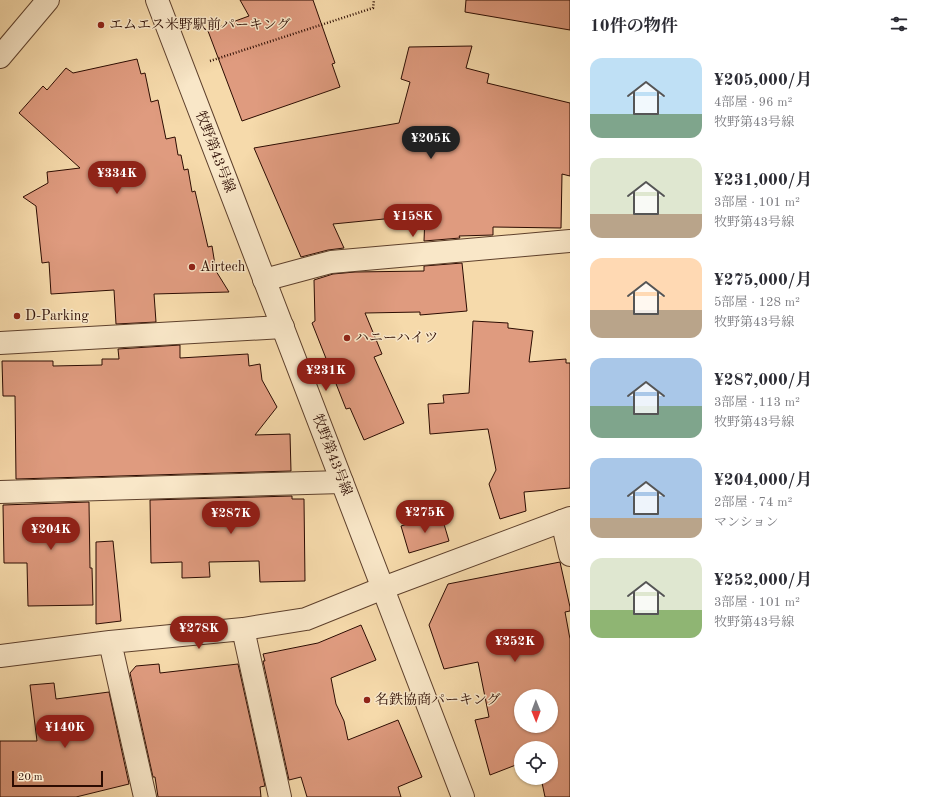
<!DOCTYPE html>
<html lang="ja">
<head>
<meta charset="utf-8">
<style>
	body { margin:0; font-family:"Old Standard TT","Noto Serif JP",serif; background:#f7f7f7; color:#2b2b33; height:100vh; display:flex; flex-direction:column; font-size:15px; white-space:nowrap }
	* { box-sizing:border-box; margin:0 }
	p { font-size:13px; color:#7c7c81 }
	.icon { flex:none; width:22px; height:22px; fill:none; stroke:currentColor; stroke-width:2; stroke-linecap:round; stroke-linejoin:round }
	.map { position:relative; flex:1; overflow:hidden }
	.side { display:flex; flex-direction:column; background:#fff; width:360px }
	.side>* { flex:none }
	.needle { width:26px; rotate:179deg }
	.tools { position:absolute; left:514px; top:689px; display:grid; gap:8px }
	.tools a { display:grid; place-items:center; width:44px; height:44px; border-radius:50%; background:#fff; box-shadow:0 1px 3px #0004; font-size:20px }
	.scale { position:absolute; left:12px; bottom:10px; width:91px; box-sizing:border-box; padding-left:4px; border:2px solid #2c0c02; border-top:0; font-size:11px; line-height:14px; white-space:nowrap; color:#2c0c02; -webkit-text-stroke:3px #f9e7c8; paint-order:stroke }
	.price { position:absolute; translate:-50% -34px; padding:0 9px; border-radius:14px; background:#8f2418; color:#fff; font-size:13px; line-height:26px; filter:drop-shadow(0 1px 2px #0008) }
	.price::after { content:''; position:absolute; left:50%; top:24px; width:12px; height:9px; margin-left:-6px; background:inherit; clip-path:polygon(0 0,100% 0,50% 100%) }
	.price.current { background:#222; color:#fff }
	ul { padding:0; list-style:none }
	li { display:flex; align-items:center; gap:12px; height:100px; padding:0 20px }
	li span { display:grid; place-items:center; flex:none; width:112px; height:80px; border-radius:12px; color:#555 }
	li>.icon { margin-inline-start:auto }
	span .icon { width:48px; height:48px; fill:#fffc; stroke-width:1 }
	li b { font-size:17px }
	h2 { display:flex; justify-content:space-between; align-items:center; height:48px; padding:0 20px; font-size:17px }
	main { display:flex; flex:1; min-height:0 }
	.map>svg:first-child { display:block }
	.building { fill:#df9b7f; stroke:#2c0c02; fill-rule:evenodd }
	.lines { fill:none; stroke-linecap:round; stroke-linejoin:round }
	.minor-casing { stroke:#5e402c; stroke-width:24 }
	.tertiary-casing { stroke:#5e402c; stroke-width:24 }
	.path { stroke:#2c0c02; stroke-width:2.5; stroke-dasharray:1 2; stroke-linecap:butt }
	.minor { stroke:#f9e7c8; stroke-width:22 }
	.tertiary { stroke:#f9e7c8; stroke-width:22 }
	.poi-dot { fill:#8f2418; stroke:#f9e7c8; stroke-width:1.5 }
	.labels { text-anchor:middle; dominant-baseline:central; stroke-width:3; stroke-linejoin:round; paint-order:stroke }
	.poi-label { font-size:14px; fill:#2c0c02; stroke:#f9e7c8; text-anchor:start }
	.street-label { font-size:14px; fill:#2c0c02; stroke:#f9e7c8 }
</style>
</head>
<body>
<main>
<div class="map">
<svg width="570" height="797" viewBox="0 0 570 797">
	<rect width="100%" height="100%" fill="#f6daab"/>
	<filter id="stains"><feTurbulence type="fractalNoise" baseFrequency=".005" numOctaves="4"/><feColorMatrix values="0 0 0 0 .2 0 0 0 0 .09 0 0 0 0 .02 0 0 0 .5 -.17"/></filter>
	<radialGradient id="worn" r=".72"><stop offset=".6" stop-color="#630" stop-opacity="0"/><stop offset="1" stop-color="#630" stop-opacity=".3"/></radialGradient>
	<!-- building -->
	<path class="building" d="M240 0H313L335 63 332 64 340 87 242 121 208 31 249 16Z
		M466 0H570V30L465 12Z
		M472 46 466 68 489 74 487 83 570 103V176L562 174 561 228 493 227V235L459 236 460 238 424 241 425 215 333 224 344 248 328 250 301 257 254 148 399 123 410 82 401 79 409 47Z
		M137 59 141 74 145 73 151 102 158 100 166 139 175 137 178 155H181L184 170 188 169 192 192 195 191 208 247 212 246 216 271 229 292 154 294 156 322 116 324 114 290 51 294 49 262 42 263 36 206 23 197 48 183 47 172 80 168 19 113 43 86 47 90 66 68 73 73Z
		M462 263 467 311 420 315V312L365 313 382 354 374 357 404 423 364 440 350 408 346 409 312 323 315 321 314 280 333 274 355 272 424 271V266Z
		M473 321 508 323V328L533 331 529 362 566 359V363H570V488L524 492 526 511 500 519 489 484 496 470 488 429 430 434 428 404 444 403 443 395 469 393Z
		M180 345V358L248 354 249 366 260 364 262 380 277 407 255 435 290 434 291 471 16 479 15 396H3L2 361H53V366L102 365V359H119L118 349Z
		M292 496V499H304L305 581 260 582 259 561 209 562 210 577 182 578V562L151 563 150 500Z
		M89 502 90 568H92L93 605 28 606 27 563H4L3 505Z
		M441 514 449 541 409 553 401 526Z
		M113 541 121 621 96 624V542Z
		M560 562 570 607V611L565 612 570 639V797H545L541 778H551V748H521V763L490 775 475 720 489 717 478 662 444 669 429 625 448 584ZM521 696H551V726H521Z
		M361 625 376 660 331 678 336 704 344 721 348 740 398 720 422 777 398 787 401 797H307L301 777 289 780 263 661H265L263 654 318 643Z
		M159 664 160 673 238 664 265 786 260 787 261 797H158L155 777H153L130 673 136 666Z
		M54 683 56 699 109 692 129 784 76 797H0V741H37L30 685Z"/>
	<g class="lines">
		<defs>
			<path id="minor" d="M264 280 331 262 570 241
				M0 343 283 327
				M0 492 342 482
				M562 521 570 555
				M243 629 280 797
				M110 642 145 797
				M0 656 110 642 243 629 306 619 383 588"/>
			<path id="tertiary" d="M157 0 463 797
				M0 57 48 0
				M383 588 570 518"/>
		</defs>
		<!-- minor casing -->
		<use href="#minor" class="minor-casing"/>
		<!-- tertiary casing -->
		<use href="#tertiary" class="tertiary-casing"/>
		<!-- path -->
		<path class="path" d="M210 61 373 8 374 0"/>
		<!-- minor -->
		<use href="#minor" class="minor"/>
		<!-- tertiary -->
		<use href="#tertiary" class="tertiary"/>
	</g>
	<!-- markers -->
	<g class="poi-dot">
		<circle cx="101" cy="25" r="4"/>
		<circle cx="192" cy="267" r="4"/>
		<circle cx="17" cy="316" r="4"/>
		<circle cx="347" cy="338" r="4"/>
		<circle cx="367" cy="700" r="4"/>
	</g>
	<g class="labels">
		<!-- poi labels -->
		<g class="poi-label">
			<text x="109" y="25">エムエス米野駅前パーキング</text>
			<text x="200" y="267">Airtech</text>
			<text x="25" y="316">D-Parking</text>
			<text x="355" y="338">ハニーハイツ</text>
			<text x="375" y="700">名鉄協商パーキング</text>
		</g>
		<!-- street labels -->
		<g class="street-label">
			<text transform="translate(215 152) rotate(69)">牧野第43号線</text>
			<text transform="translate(332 455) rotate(69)">牧野第43号線</text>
		</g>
	</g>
	<rect width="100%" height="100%" filter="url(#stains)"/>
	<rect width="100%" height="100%" fill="url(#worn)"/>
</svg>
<div class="tools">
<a><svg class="needle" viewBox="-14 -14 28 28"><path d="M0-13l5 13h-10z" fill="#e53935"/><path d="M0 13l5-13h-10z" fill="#7c7c81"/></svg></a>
<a><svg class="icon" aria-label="locate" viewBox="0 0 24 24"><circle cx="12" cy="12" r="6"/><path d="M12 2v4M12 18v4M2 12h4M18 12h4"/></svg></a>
</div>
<div class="scale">20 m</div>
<b class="price current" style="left:431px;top:160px">¥205K</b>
<b class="price" style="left:117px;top:195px">¥334K</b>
<b class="price" style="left:413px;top:238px">¥158K</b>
<b class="price" style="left:326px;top:392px">¥231K</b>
<b class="price" style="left:425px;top:534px">¥275K</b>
<b class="price" style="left:231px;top:535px">¥287K</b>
<b class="price" style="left:51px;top:551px">¥204K</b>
<b class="price" style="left:199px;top:650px">¥278K</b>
<b class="price" style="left:515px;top:663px">¥252K</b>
<b class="price" style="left:65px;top:749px">¥140K</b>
</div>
<section class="side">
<h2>10件の物件<svg class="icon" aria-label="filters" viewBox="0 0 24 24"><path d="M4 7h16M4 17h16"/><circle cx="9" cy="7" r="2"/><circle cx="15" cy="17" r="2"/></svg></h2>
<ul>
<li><span style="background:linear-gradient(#bfe0f5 70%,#7fa58c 0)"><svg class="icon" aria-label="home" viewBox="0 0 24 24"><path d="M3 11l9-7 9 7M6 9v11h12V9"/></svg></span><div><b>¥205,000/月</b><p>4部屋 · 96 m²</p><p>牧野第43号線</p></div></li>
<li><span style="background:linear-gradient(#dfe7d0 70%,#b9a48a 0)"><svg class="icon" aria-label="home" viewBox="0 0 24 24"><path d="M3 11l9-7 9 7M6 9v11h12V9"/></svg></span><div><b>¥231,000/月</b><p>3部屋 · 101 m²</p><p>牧野第43号線</p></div></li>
<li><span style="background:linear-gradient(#ffd9b3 65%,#b9a48a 0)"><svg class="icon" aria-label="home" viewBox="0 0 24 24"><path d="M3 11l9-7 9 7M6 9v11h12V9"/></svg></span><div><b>¥275,000/月</b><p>5部屋 · 128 m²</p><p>牧野第43号線</p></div></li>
<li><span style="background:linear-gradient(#a9c7e8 60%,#7fa58c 0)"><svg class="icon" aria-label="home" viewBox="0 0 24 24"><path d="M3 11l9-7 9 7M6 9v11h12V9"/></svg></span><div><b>¥287,000/月</b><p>3部屋 · 113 m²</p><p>牧野第43号線</p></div></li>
<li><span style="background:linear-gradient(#a9c7e8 75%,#b9a48a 0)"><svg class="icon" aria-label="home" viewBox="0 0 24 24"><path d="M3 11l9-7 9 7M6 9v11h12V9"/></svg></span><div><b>¥204,000/月</b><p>2部屋 · 74 m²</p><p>マンション</p></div></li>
<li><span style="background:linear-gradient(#dfe7d0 65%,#8fb573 0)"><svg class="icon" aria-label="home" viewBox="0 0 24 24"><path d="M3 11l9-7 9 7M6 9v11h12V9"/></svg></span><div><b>¥252,000/月</b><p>3部屋 · 101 m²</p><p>牧野第43号線</p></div></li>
</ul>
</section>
</main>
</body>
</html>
